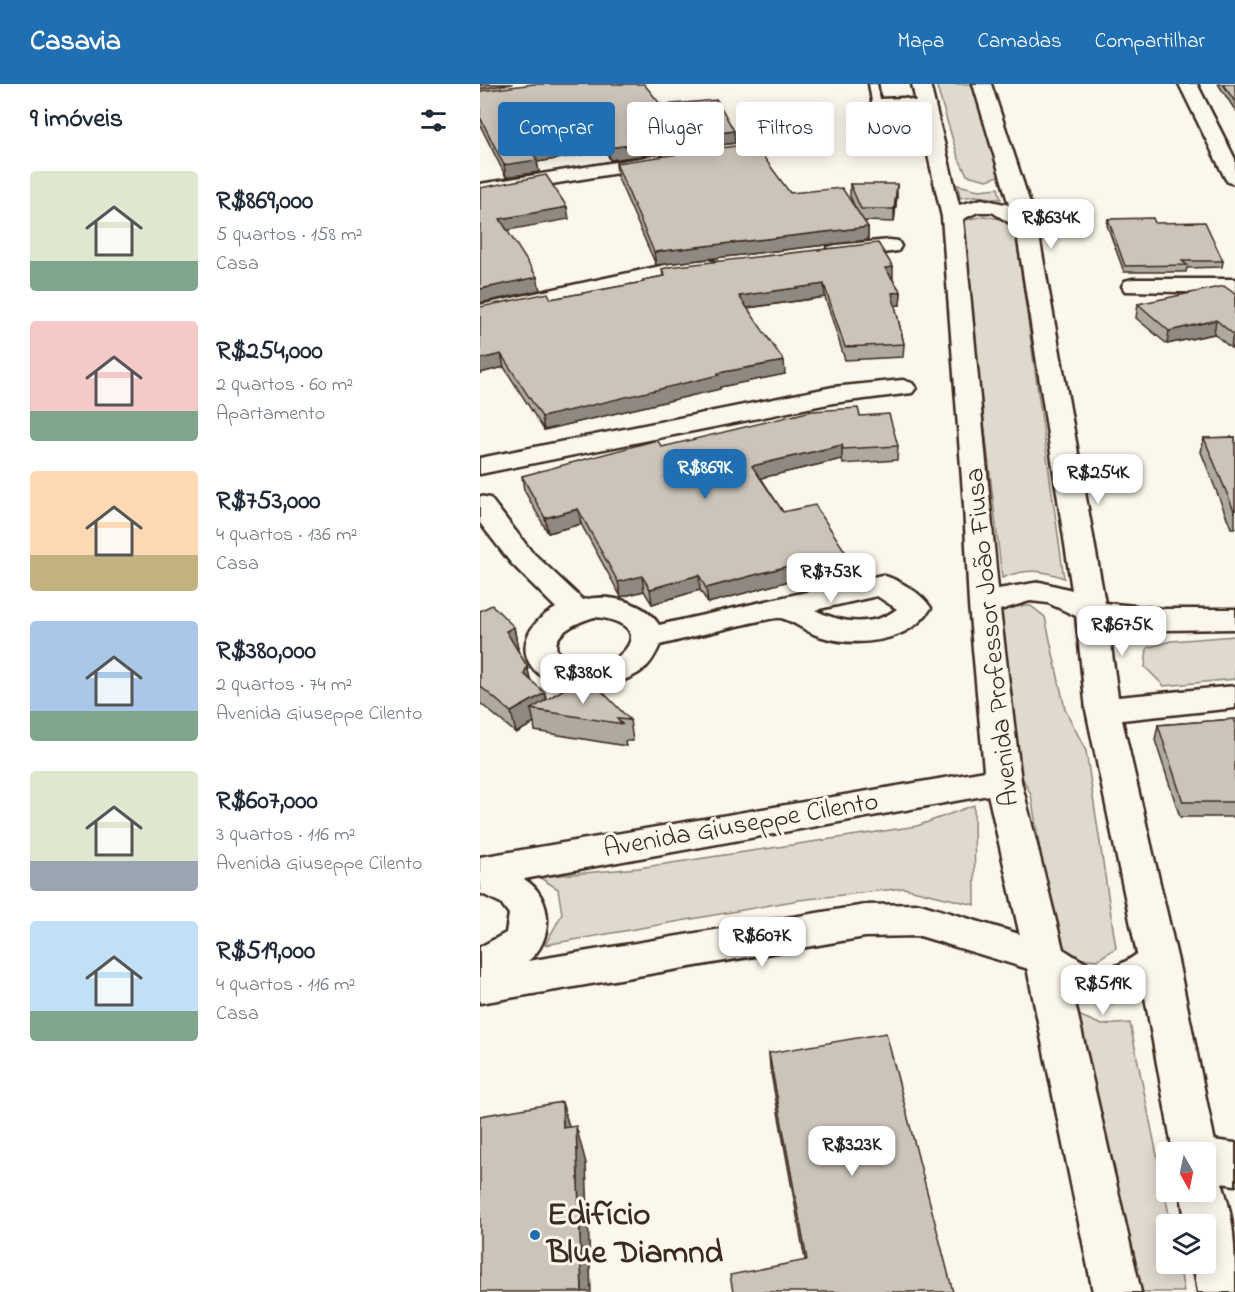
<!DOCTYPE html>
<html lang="pt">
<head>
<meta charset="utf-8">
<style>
	body { margin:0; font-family:"Indie Flower",sans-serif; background:#f2f2f3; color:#1f2937; height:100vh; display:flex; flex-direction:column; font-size:22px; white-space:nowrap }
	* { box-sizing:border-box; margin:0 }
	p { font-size:20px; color:#747a83 }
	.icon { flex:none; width:33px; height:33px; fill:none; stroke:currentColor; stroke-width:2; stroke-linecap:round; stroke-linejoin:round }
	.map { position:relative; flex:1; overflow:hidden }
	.panel { display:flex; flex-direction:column; background:#fff; width:480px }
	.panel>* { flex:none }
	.hud { position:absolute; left:18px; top:18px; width:570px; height:54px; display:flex; gap:12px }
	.needle { width:39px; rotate:171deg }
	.buttons { position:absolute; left:676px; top:1058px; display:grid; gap:12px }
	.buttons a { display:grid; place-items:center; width:60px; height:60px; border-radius:6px; background:#fff; box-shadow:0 3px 15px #0003; font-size:30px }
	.price { position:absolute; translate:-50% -51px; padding:0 14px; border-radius:12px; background:#fff; color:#222; font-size:20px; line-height:39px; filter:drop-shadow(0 2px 3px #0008) }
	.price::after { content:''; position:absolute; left:50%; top:36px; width:18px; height:14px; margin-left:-9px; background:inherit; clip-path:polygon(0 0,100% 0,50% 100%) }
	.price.current { background:#1f6fb2; color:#fff }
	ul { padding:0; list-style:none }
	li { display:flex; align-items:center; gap:18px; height:150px; padding:0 30px }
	li span { display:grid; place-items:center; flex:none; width:168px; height:120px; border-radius:6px; color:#555 }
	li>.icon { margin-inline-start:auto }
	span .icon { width:72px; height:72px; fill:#fffc; stroke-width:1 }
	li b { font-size:26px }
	h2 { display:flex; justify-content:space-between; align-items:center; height:72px; padding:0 30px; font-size:26px }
	.tag { padding:0 21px; border-radius:6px; background:#fff; box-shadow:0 3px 15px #0003; font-size:21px; line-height:54px }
	.tag.current { background:#1f6fb2; color:#fff }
	header { display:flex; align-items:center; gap:36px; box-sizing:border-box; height:84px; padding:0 30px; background:#1f6fb2; color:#fff }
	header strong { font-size:28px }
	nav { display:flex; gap:33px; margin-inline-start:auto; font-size:21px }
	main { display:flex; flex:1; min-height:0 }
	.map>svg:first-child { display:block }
	.green { fill:#dfd9ce; stroke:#8d8276; stroke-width:1.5 }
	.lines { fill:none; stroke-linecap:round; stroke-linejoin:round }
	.service-casing { stroke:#3b2a1e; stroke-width:5 }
	.minor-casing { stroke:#3b2a1e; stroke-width:5 }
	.tertiary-casing { stroke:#3b2a1e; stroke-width:5 }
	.secondary-casing { stroke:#3b2a1e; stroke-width:5 }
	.service { fill:#fbf7ec; fill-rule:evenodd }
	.minor { fill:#fbf7ec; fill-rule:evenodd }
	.tertiary { fill:#fbf7ec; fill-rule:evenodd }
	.secondary { fill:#fbf7ec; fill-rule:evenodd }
	.wall { fill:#afa99f; stroke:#3b2a1e; stroke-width:1.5 }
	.shaded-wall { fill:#8f8982; stroke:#3b2a1e; stroke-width:1.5 }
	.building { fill:#ccc4b9; stroke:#3b2a1e; stroke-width:1.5 }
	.poi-dot { fill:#1f6fb2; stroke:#fbf7ec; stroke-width:2 }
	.labels { text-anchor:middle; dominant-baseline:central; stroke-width:6; stroke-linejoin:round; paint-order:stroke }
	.street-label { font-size:27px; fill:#3b2a1e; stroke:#fbf7ec }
	.near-poi-label { font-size:33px; font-weight:bold; fill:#3b2a1e; stroke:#fbf7ec; text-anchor:start }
</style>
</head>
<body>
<header>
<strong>Casavia</strong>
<nav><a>Mapa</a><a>Camadas</a><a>Compartilhar</a></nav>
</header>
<main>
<section class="panel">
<h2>9 imóveis<svg class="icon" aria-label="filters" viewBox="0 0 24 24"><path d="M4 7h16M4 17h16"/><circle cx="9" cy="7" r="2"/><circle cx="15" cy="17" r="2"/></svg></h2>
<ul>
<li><span style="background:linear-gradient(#dfe7d0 75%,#7fa58c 0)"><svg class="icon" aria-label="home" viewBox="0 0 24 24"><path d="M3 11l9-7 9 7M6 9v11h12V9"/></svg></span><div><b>R$869,000</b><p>5 quartos · 158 m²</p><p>Casa</p></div></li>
<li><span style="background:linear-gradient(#f6c9c9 75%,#7fa58c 0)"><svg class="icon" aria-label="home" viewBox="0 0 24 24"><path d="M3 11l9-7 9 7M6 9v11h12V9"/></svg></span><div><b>R$254,000</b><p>2 quartos · 60 m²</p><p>Apartamento</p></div></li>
<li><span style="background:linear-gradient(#ffd9b3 70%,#c2b280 0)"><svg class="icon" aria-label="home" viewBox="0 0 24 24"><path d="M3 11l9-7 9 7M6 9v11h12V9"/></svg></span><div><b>R$753,000</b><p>4 quartos · 136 m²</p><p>Casa</p></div></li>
<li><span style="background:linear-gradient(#a9c7e8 75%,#7fa58c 0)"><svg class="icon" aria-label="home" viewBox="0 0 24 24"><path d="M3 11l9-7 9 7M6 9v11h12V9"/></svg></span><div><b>R$380,000</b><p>2 quartos · 74 m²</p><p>Avenida Giuseppe Cilento</p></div></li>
<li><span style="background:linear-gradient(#dfe7d0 75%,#9aa5b1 0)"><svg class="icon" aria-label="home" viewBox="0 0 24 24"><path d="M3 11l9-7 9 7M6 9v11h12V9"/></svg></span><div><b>R$607,000</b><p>3 quartos · 116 m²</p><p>Avenida Giuseppe Cilento</p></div></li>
<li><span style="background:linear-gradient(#bfe0f5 75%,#7fa58c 0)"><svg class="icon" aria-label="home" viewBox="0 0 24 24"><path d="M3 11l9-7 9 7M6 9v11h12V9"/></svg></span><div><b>R$519,000</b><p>4 quartos · 116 m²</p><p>Casa</p></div></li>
</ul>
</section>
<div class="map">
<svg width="755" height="1208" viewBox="0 0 755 1208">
	<rect width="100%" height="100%" fill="#fbf7ec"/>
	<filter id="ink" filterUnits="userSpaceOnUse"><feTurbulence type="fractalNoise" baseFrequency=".0167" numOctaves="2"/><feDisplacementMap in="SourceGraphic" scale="12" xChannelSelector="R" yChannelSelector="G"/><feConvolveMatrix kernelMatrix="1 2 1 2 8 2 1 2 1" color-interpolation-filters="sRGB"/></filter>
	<g filter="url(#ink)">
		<!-- green -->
		<path class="green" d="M456 0H494L522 91 507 96 487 91 478 73Z
			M478 101 499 106 518 104 521 115 495 112 480 114Z
			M504 132 521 135 535 144 584 494C561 485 544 485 522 494L481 137Z
			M530 522H551L565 533 585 625 606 667 636 864 617 876 593 874 574 852 551 711 535 679 517 527Z
			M755 552V595L684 602 665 583 667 564 691 557Z
			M494 721 495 821 424 804 319 816 65 861 82 830 78 805 59 793 158 784 437 742Z
			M584 925 622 941 650 939 691 1140H687V1179H699L704 1208H659Z"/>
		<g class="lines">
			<defs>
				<path id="service" d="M389 0H397L400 15 424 14 451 22 446 25 424 20 401 21 404 39 396 41Z"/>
				<path id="minor" d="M699 0H717L755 75V100L748 98 745 94Z
					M179 71 189 77 186 81 0 112V100Z
					M410 156 418 157 421 162 418 167 356 175 348 173 345 168 348 163 356 161Z
					M228 176 236 178 239 183 236 188 190 194 0 235V221L190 180Z
					M653 195H755V209L645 207 642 202 645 197Z
					M423 296 432 299 436 304 432 309 353 319 0 390V374L353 303Z
					M0 412 10 414 51 467 103 516C129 509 165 518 179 541L402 491C419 496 442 509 451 524 429 559 376 564 339 552 326 548 314 537 301 534 291 532 198 557 180 561 176 569 172 578 165 584 156 592 143 597 132 599 113 604 92 606 73 598 32 581 40 542 76 524L31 479 0 439ZM397 512 417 525C392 544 360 539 335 526ZM114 533C132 534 164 543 145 566 111 607 28 560 114 533Z
					M726 1055 755 1059V1101L726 1097V1068H707L710 1061Z"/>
				<path id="tertiary" d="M523 684 536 688 541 697 536 706 44 795C73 812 75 856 48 877L385 821 440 820 579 862 585 874 579 886 565 890 440 852 385 853 0 919V863L26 849 29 830 21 819 0 809V773Z"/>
				<path id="secondary" d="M432 0H450L479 121 502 115 529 121 493 0H511L557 141 625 519 684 525H755V545L684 546 628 540 638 613 755 602V624L642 636 698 877 737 1068 731 1083 726 1085V1068H693L664 908C639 921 619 920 593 910L661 1208H613L545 874 505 697 489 521 484 422 462 133ZM498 128H512L536 143 592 506 560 498 518 505 483 135ZM550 517 568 519 596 532 606 626 657 870C624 894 613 884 583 865L541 697 520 526Z
					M726 1086 739 1092C755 1129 755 1168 755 1208H718L713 1179H726V1140H706L700 1107H726Z"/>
			</defs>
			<!-- service casing -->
			<use href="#service" class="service-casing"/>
			<!-- minor casing -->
			<use href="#minor" class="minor-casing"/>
			<!-- tertiary casing -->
			<use href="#tertiary" class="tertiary-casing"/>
			<!-- secondary casing -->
			<use href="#secondary" class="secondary-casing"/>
			<!-- service -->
			<use href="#service" class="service"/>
			<!-- minor -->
			<use href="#minor" class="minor"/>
			<!-- tertiary -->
			<use href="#tertiary" class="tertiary"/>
			<!-- secondary -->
			<use href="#secondary" class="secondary"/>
		</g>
		<!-- wall -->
		<path class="wall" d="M738 0H755V26Z
			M0 7 181 21 255 59 130 76 126 67 57 78 59 88 26 93 0 41Z
			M266 69 278 73 310 109 375 124 370 112V100L417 112 414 138 384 137 388 143V156L176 181 137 92 136 79Z
			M628 135 675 139 743 177 742 183 707 184 706 188H644L627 141Z
			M182 185 413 196 421 208 420 221 415 222 424 260 423 273 365 276 345 213 268 224 305 290 240 303V305L64 346 24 283 0 289 71 215 163 198V196L183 192Z
			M755 210V263L751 264 734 250 687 260 656 234 658 220Z
			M380 332 418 362 417 376 363 380 362 375 281 394 303 428 368 487 342 494 339 489 228 519 220 506 172 520 164 507 141 513 101 440 68 449 44 406 42 392 182 363Z
			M755 353V444H751L721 368 724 354Z
			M0 527 34 543 38 565H37L47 582 50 595 67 616 103 607 150 636 153 657H145L146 662 55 647 54 639 36 649 0 619Z
			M755 635V733H700L675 656 678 641Z
			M289 969 473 1208 325 1176 290 984Z"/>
		<!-- shaded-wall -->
		<path class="shaded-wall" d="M0 0H33L0 5Z
			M254 47 255 59 130 76 128 64Z
			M124 55 126 67 57 78 59 88 26 93 24 81 51 66Z
			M417 100V112L414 138V125Z
			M87 123 89 135 23 147 20 135Z
			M388 143V156L176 181 174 168Z
			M413 183V196L405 184Z
			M57 193 60 206 0 219V205Z
			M344 200 345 213 260 225 259 212Z
			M421 208 420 221 411 222 412 209Z
			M736 236 734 250 687 260 689 247Z
			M753 250H755V263L751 264Z
			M21 270 24 283 0 289V275Z
			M304 277 305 290 240 303V305L64 346 62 333 238 289Z
			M362 361V375L273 396 272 382Z
			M98 425 101 440 68 449 65 434Z
			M368 472V487L342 494 341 479Z
			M338 474 339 489 228 519 226 504Z
			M219 491 220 506 172 520 170 505Z
			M162 492 164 507 141 513 138 498Z
			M34 543 38 565 31 569 26 547Z
			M47 582 52 603 44 590Z
			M65 609 69 628 51 625 54 639 36 649 31 628Z
			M82 1018 93 1056 83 1044Z
			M96 1042 106 1079 111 1208H102Z"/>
		<!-- building -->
		<path class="building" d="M54 0H164L181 21 237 16 254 47 128 64 124 55 51 66 57 76 24 81 0 33V7Z
			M743 0H755V18Z
			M262 61 266 69 274 68 278 73 283 72 310 109 362 104 388 143 174 168 136 79Z
			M66 91 87 123 20 135 57 193 0 205V104Z
			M370 100H417L414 125H381Z
			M673 134 675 139 725 138 743 177H702L707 181 645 182 628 135Z
			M398 159 413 183 405 184 421 208 412 209 424 260 365 263 344 200 259 212 304 277 238 289 239 291 62 333 21 270 0 275V223L68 209 71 215 164 198 163 196 185 192 182 185 189 183Z
			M744 202 755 210V250H753L736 236 689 247 658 220Z
			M378 324 380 332 409 330 418 362 363 365 362 361 272 382 303 428 335 421 368 472 341 479 338 474 226 504 219 491 170 505 162 492 138 498 98 425 65 434 42 392 177 356 182 363 332 327Z
			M755 353V429L724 354Z
			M12 521 34 543 26 547 47 582 44 590 65 609 31 628 0 602V527Z
			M94 599 103 607 115 600 150 636 137 635 142 640 51 625Z
			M755 635V718H703L678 641Z
			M406 949 473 1208H253L250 1191 327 1176 289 969Z
			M82 1018 83 1044 96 1042 102 1208H0V1032Z"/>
	</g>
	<!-- markers -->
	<circle class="poi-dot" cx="55" cy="1151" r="6"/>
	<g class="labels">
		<!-- street labels -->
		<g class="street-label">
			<text transform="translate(513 553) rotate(-96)">Avenida Professor João Fiusa</text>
			<text transform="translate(261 742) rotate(-10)">Avenida Giuseppe Cilento</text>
		</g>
		<!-- near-poi labels -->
		<g class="near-poi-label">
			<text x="67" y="1132">Edifício<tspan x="67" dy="38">Blue Diamnd</tspan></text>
		</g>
	</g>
</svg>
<div class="buttons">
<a><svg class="needle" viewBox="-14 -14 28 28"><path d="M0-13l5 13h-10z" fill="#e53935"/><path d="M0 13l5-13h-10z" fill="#747a83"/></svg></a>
<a><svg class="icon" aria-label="layers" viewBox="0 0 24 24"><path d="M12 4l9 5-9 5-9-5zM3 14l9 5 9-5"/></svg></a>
</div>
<b class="price" style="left:571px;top:166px">R$634K</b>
<b class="price current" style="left:225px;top:416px">R$869K</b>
<b class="price" style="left:618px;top:421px">R$254K</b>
<b class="price" style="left:351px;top:520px">R$753K</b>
<b class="price" style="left:642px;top:573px">R$675K</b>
<b class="price" style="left:103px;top:621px">R$380K</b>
<b class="price" style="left:282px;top:884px">R$607K</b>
<b class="price" style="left:623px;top:932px">R$519K</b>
<b class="price" style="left:372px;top:1093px">R$323K</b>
<div class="hud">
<a class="tag current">Comprar</a>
<a class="tag">Alugar</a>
<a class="tag">Filtros</a>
<a class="tag">Novo</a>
</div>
</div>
</main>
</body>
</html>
